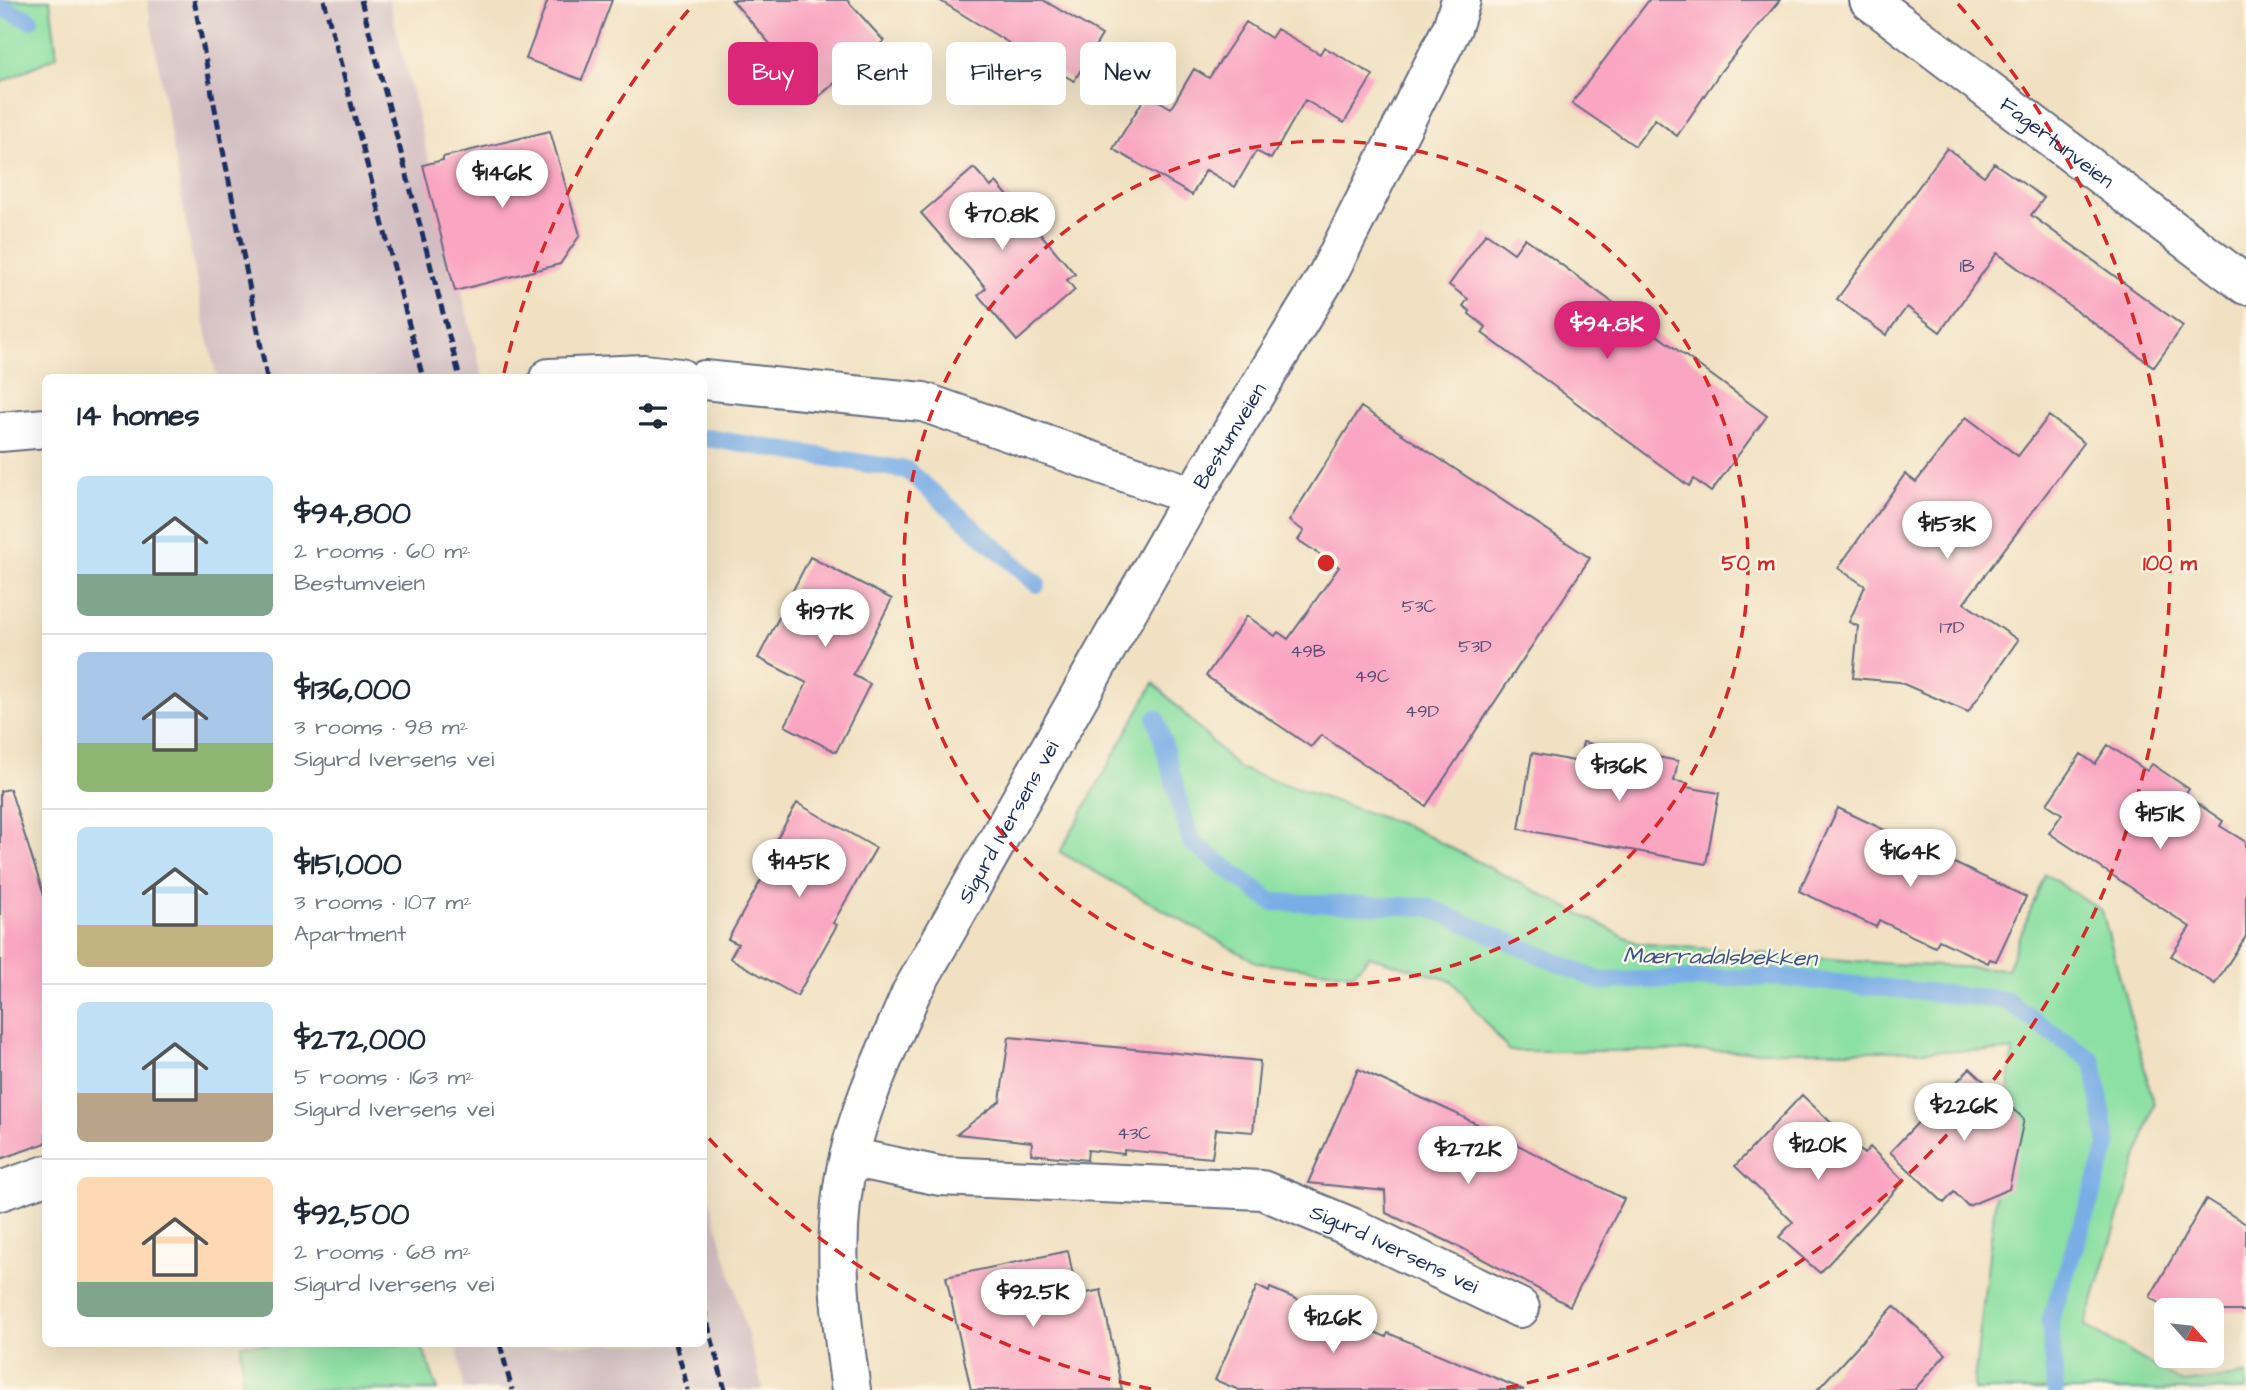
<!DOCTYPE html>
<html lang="en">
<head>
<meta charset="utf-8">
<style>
	body { margin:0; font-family:"Architects Daughter",sans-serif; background:#f6f6f7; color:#1f2937; height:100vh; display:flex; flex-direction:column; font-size:26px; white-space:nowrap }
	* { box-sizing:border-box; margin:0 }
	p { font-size:23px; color:#747a83 }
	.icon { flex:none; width:38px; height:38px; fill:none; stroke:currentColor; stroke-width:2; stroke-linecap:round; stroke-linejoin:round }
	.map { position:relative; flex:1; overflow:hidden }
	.side { position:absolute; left:42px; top:374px; width:665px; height:973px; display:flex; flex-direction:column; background:#fff; border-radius:10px; box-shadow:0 7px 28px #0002 }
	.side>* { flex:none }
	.top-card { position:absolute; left:728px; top:42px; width:665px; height:63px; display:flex; gap:14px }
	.needle { width:46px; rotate:117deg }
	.buttons { position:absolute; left:2154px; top:1298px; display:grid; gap:14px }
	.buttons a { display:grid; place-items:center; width:70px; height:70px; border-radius:10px; background:#fff; box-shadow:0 7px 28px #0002; font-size:35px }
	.price { position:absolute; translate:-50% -60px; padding:0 16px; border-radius:24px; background:#fff; color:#222; font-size:23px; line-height:46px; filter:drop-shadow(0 2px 4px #0008) }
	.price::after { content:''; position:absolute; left:50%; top:42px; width:21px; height:16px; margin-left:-10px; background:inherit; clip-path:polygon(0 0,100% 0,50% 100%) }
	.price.selected { background:#db2777; color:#fff }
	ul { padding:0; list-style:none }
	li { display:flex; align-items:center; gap:21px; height:175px; padding:0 35px }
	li+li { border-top:2px solid #e0e1e3 }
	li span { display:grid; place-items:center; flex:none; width:196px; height:140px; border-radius:10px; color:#555 }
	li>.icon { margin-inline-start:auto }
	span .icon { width:84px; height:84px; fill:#fffc; stroke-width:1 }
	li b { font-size:30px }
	h2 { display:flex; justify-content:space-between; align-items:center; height:84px; padding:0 35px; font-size:30px }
	.chip { padding:0 24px; border-radius:10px; background:#fff; box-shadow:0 7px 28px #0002; font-size:24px; line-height:63px }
	.chip.selected { background:#db2777; color:#fff }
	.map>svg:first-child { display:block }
	.industrial { fill:#d2bec2 }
	.green { fill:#8be0a3; stroke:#538880; stroke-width:2 }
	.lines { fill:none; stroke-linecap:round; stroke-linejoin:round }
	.stream { stroke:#79ade6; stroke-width:18 }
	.building { fill:#faa6c2 }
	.minor-casing { stroke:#666d81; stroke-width:42 }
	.minor { stroke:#fff; stroke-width:38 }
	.rail { stroke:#1b2f5e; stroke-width:5; stroke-dasharray:10 5; stroke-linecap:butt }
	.ring { fill:none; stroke:#d62828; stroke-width:3.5; stroke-dasharray:12 9 }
	.labels { text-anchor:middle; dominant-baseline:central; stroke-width:5; stroke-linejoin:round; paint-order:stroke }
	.number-label { font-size:18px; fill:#534d77 }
	.street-label { font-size:21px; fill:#1b2f5e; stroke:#fcf5e5 }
	.water-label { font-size:23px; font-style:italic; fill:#375587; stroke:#fcf5e5 }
	.centre { fill:#d62828; stroke:#fcf5e5; stroke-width:3.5 }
	.ring-label { font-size:21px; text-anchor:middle; font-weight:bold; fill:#d62828; stroke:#fcf5e5; stroke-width:5; stroke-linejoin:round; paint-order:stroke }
</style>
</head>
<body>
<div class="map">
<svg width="2246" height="1390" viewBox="0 0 2246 1390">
	<rect width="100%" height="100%" fill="#fcf5e5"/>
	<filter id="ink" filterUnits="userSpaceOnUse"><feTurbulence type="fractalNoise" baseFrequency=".0143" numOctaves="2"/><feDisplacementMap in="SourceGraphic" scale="14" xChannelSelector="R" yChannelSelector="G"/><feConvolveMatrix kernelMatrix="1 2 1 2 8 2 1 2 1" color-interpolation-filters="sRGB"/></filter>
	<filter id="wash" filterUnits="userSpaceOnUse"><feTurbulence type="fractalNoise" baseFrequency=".00686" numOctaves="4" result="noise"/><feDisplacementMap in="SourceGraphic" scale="28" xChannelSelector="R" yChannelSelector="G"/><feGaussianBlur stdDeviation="1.57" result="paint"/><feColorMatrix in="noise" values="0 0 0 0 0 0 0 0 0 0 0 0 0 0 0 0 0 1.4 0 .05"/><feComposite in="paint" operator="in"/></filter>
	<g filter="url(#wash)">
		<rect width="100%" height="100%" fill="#f1e1c2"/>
		<!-- industrial -->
		<path class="industrial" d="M147 0H389L483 378H217L201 307Z
			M704 1178 763 1390H464L457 1344H704Z"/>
		<!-- green -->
		<path class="green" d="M0 0H50L57 56 0 83Z
			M1154 683 1238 768 1412 828 1637 943 1892 964 2007 969 2045 874 2102 911 2154 1104 2085 1326 2183 1383 2246 1375V1390H1973L2013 1051H1509L1452 981 1369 956 1353 974 1258 963 1060 852Z
			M241 1344H421L438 1390H243Z"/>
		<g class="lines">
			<!-- stream -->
			<path class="stream" d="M0 7 30 20
				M706 438 907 470 1037 584
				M1156 718 1191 842 1272 902 1428 907 1600 981 1778 977 2005 1000 2093 1061 2108 1146 2050 1321 2055 1390"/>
		</g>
		<g id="blocks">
			<!-- building -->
			<path class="building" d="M548 0H612L582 80 526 59Z
				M732 0H847L884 41 817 98Z
				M939 0H1043L1102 35 1074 81 1048 66 1044 72 1006 49 1009 43Z
				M1649 0H1780L1721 71 1677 136 1655 119 1635 146 1572 103Z
				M1246 22 1271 38 1277 29 1320 54 1324 47 1373 75 1344 123 1305 100 1271 159 1256 151 1235 187 1206 170 1192 195 1113 149 1147 94 1171 108 1194 69 1209 78Z
				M550 131 580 235 560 264 455 291 423 165 443 160V157Z
				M1947 148 1984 176 1994 163 2044 198 2031 215 2183 326 2154 367 1997 253 1940 332 1907 307 1886 335 1837 299Z
				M974 168 991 187 996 182 1075 274 1067 280 1075 290 1017 341 978 295 986 288 921 213Z
				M1486 233 1514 253 1525 238 1767 416 1711 492 1694 479 1689 486 1482 333 1486 327 1469 314 1470 311 1463 306 1468 299 1449 285Z
				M1361 407 1590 558 1426 806 1321 735 1311 747 1206 676 1247 616 1275 636 1278 632 1288 639 1339 567 1298 540 1304 531 1289 521Z
				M2049 416 2084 443 1964 603 2018 640 1968 712 1899 682 1853 678 1858 626 1849 622 1865 586 1838 568 1905 474 1916 482 1966 417 2018 456Z
				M810 557 892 599 853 675 870 684 836 752 785 726 807 683 758 658Z
				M1583 742 1678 761 1674 781 1687 783 1686 787 1719 793 1706 864 1519 829 1532 753 1579 762Z
				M2108 745 2147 771 2152 764 2189 789 2185 795 2223 821 2220 826 2246 842V936L2215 984 2171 956 2190 927 2049 833 2062 814 2047 804 2081 754 2095 764Z
				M10 789 46 902V1143L0 1159V791Z
				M797 803 876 848 833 923 837 925 797 996 730 958 738 944 728 939 765 873 759 870Z
				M1838 808 2026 897 1996 961 1990 959 1988 963 1939 940 1935 947 1879 920 1876 927 1799 891Z
				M1009 1037 1260 1061 1253 1132 1216 1129 1212 1158 1124 1150V1154L1088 1150 1087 1160 1031 1154 1032 1142 957 1134 1000 1101Z
				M1970 1068 2024 1119 2009 1189 1968 1206 1954 1192 1944 1203 1890 1152Z
				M1358 1069 1455 1113 1624 1199 1570 1306 1460 1247 1386 1213 1385 1191 1308 1183Z
				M1802 1095 1864 1154 1870 1147 1904 1181 1820 1273 1779 1237 1793 1222 1735 1166Z
				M2206 1199 2246 1224V1311H2172L2150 1297Z
				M1068 1251 1077 1295 1101 1290 1122 1390H971L946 1277Z
				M1257 1286 1269 1292 1270 1288 1386 1337 1388 1333 1524 1390H1239L1215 1380Z
				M1894 1306 1946 1354 1914 1390H1817Z"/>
		</g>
	</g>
	<g filter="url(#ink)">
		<use href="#blocks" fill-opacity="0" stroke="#666d81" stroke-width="2"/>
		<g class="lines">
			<defs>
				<g id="minor">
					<path id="s1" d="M1869 0 2246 285"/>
					<path d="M549 378 644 374 680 378"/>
					<path d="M704 380 923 402 1193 496"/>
					<path d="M0 432 46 428"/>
					<path id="s2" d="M849 1157 940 1176 1262 1190 1351 1227 1520 1308"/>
					<path d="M0 1191 46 1175"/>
					<path id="s3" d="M851 1390C840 1313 830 1234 849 1157 862 1100 889 1046 911 993L1193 496 1328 274 1452 28 1461 0"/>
				</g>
			</defs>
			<!-- minor casing -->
			<use href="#minor" class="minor-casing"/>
			<!-- minor -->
			<use href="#minor" class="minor"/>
			<!-- rail -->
			<path class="rail" d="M194 0 267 378
				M324 0 423 378
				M361 0 460 378
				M704 1309 725 1390
				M500 1344 512 1390
				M676 1344 688 1390"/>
		</g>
	</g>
	<!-- distance rings -->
	<g class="ring">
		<circle cx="1326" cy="563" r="422"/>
		<path d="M1151 1389A844 844 0 0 1 704 1133M504 373A844 844 0 0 1 694 4M1958 4A844 844 0 0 1 1501 1389"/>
	</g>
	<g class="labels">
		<!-- number labels -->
		<g class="number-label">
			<text x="1967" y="266">1B</text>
			<text x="1419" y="606">53C</text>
			<text x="1952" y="627">17D</text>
			<text x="1475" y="646">53D</text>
			<text x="1308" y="651">49B</text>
			<text x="1372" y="676">49C</text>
			<text x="1422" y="711">49D</text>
			<text x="1134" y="1133">43C</text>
		</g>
		<!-- street labels -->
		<g class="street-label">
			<text stroke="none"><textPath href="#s1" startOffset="236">Fagertunveien</textPath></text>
			<text stroke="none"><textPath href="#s3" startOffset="1052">Bestumveien</textPath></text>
			<text stroke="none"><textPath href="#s3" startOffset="607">Sigurd Iversens vei</textPath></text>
			<text stroke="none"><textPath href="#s2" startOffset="560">Sigurd Iversens vei</textPath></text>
		</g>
		<!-- water labels -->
		<g class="water-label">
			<text transform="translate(1720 957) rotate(1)">Mærradalsbekken</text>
		</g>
	</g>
	<circle cx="1326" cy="563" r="10" class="centre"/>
	<g class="ring-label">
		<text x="1748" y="570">50 m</text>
		<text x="2170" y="570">100 m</text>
	</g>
</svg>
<div class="buttons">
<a><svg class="needle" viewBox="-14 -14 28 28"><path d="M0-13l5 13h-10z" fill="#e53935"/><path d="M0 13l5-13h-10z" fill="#747a83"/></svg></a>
</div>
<b class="price" style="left:502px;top:210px">$146K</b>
<b class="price" style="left:1002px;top:252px">$70.8K</b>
<b class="price selected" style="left:1607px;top:361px">$94.8K</b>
<b class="price" style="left:1947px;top:561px">$153K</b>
<b class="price" style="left:825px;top:649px">$197K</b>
<b class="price" style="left:1619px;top:803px">$136K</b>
<b class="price" style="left:2160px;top:851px">$151K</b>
<b class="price" style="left:1910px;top:889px">$164K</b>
<b class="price" style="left:799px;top:899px">$145K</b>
<b class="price" style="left:1964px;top:1143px">$226K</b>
<b class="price" style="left:1818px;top:1182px">$120K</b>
<b class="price" style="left:1468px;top:1186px">$272K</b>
<b class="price" style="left:1033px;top:1329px">$92.5K</b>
<b class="price" style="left:1333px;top:1355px">$126K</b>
<div class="top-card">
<a class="chip selected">Buy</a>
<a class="chip">Rent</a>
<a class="chip">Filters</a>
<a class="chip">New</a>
</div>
<section class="side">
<h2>14 homes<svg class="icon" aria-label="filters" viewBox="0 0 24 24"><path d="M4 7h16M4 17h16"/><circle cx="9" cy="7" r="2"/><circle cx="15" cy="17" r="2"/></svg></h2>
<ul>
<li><span style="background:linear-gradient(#bfe0f5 70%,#7fa58c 0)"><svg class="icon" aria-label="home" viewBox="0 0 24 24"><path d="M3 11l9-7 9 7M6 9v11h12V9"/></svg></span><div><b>$94,800</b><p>2 rooms · 60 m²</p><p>Bestumveien</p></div></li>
<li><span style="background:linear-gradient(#a9c7e8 65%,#8fb573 0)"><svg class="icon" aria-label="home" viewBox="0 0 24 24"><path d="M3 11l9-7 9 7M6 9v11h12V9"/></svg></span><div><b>$136,000</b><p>3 rooms · 98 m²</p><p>Sigurd Iversens vei</p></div></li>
<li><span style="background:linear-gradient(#bfe0f5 70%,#c2b280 0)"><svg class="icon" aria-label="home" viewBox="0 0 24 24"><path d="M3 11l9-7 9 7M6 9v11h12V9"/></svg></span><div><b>$151,000</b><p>3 rooms · 107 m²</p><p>Apartment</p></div></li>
<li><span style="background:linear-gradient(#bfe0f5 65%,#b9a48a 0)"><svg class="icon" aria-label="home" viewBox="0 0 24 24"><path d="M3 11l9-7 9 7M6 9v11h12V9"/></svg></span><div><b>$272,000</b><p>5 rooms · 163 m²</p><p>Sigurd Iversens vei</p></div></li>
<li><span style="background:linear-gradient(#ffd9b3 75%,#7fa58c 0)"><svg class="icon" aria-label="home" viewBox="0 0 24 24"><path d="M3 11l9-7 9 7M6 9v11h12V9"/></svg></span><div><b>$92,500</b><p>2 rooms · 68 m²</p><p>Sigurd Iversens vei</p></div></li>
</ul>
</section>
</div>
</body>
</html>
